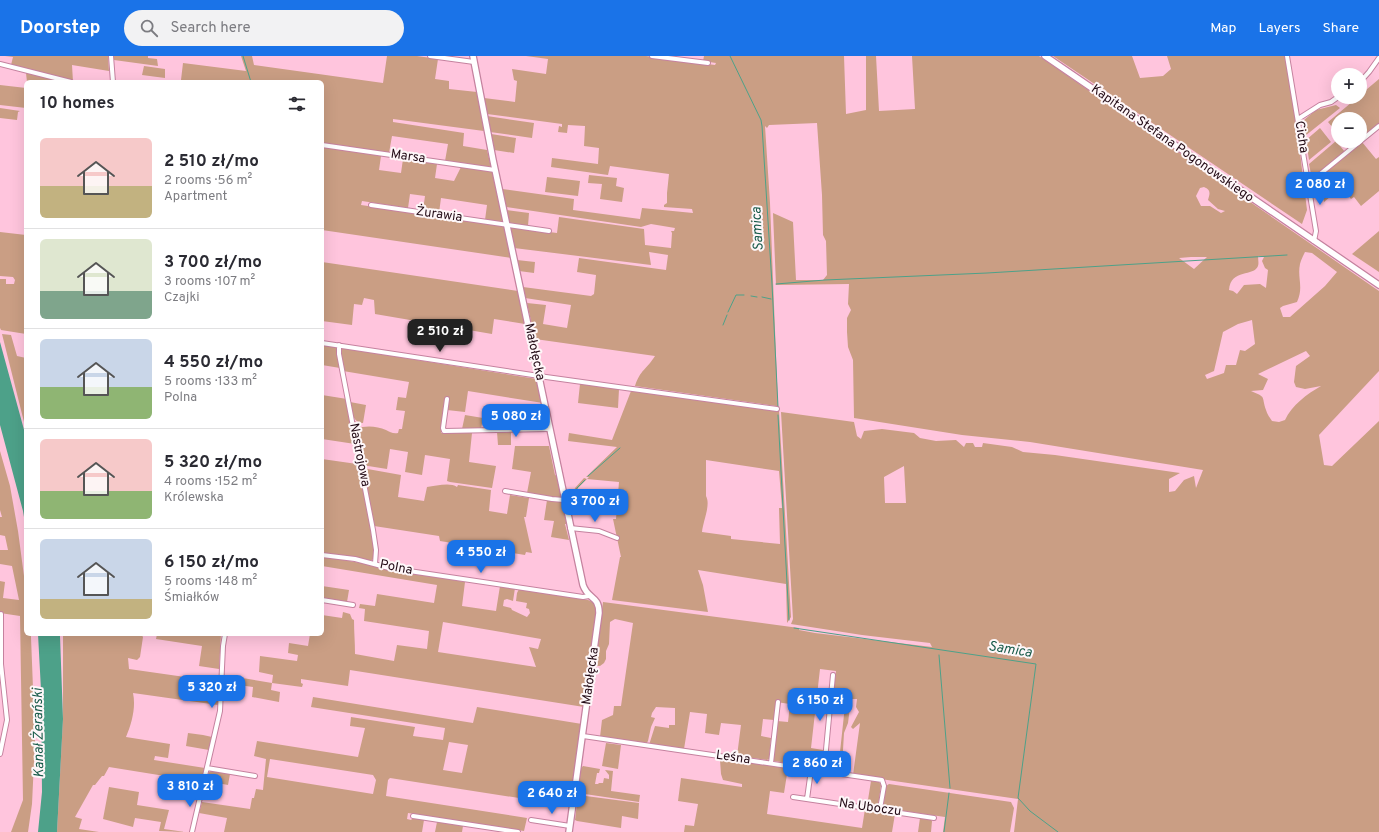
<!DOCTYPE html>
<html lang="en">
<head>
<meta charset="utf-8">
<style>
	body { margin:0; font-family:Overpass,sans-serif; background:#f2f2f3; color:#2b2b33; height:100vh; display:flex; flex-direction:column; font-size:15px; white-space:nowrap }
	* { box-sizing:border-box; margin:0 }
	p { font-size:13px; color:#7c7c81 }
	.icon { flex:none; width:22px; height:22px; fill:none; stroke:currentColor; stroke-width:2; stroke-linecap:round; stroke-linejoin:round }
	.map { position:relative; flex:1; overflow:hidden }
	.side { position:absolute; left:24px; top:24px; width:300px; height:556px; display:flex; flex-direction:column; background:#fff; border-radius:6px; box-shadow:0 4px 16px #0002 }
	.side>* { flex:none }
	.fabs { position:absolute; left:1331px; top:12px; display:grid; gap:8px }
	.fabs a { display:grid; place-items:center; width:36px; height:36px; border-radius:50%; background:#fff; box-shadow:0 4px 16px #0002; font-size:20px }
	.price { position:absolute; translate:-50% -34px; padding:0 9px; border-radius:8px; background:#1a73e8; color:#fff; font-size:13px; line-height:26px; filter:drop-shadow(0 1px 2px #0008) }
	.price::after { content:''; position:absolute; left:50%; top:24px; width:12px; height:9px; margin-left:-6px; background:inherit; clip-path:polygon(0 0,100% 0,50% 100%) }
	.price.on { background:#222; color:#fff }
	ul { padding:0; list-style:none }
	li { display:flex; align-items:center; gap:12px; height:100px; padding:0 16px }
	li+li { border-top:1px solid #e1e1e2 }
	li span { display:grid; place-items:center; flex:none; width:112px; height:80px; border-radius:6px; color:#555 }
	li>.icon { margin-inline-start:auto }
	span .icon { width:48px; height:48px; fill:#fffc; stroke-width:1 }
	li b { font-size:17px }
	h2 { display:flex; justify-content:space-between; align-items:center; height:48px; padding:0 16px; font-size:17px }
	header { display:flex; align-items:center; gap:24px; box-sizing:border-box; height:56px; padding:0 20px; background:#1a73e8; color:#fff }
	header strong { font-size:19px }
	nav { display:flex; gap:22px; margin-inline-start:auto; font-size:14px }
	.search { width:280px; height:36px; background:#f2f2f3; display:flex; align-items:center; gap:10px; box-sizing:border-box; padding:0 14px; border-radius:22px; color:#7c7c81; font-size:15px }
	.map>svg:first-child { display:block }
	.green { fill:#ca9e84; fill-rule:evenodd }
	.water { fill:#4da189 }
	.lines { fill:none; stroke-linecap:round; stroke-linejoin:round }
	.stream { stroke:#4da189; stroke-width:1 }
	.street-casing { stroke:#c5829f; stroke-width:6 }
	.secondary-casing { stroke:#c5829f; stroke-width:8 }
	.street { stroke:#fff; stroke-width:4 }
	.secondary { stroke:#fff; stroke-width:5.5 }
	.labels { text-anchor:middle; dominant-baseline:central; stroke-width:4; stroke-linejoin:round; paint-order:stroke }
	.street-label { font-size:13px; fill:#230b16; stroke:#fef7f9 }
	.water-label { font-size:14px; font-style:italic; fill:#185b4a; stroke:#fef7f9 }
</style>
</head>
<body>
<header>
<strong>Doorstep</strong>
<div class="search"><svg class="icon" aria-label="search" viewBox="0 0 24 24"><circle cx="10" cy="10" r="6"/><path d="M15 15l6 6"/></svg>Search here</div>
<nav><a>Map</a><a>Layers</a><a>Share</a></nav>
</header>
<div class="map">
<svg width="1379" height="776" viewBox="0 0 1379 776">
	<rect width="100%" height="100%" fill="#ffc5dd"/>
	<!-- green -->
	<path class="green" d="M5 0H108L109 15 72 9 73 26 11 9 13 1Z
		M113 0H148V2L157 3 158 10 114 4Z
		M241 0H252L254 9 383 27 387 0H417L438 3 435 23 449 25V33L477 36 484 75 393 63V66L464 77 463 90 487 94 491 111 445 105 448 88 392 80 389 97 322 87V26H194L181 24 183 7 246 15Z
		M526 0H646L715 9 716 7 703 5 704 0H844L846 58 866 54V0H876L879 55 915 53 912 0H1039L1379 235V315L1319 379 1324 409 1332 410 1379 365V776H1014L1018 743 853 719 860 667 853 673 851 671 859 656 856 651 857 643H851L848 667 844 677 843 694 844 705 840 715H838L846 640 833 638 836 615 820 613 811 692 823 694 821 712 774 705 773 704 777 665 788 666 790 648 776 646 774 664 763 663 761 680 771 682 769 703 767 704 737 700 741 669 721 667 719 679 705 677 707 658 690 656 684 693 649 689 655 670 669 672V669H675V652L656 651 652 657 651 661 655 662 651 671 648 685 646 688 600 681 602 664 613 659 614 650H621L633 567 615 563 610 566 609 588 606 595V603L604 607 600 610H595L603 546 799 572V574L815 577 932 591 930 587 862 579 791 568 793 563 781 356 854 366 857 380 861 383 864 375 882 373 914 377 920 382 936 385 956 384 964 391 966 387H973L975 391H982L983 387 1012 391 1023 396 1055 399 1180 417 1169 423V436L1175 435 1184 424 1194 420 1196 432 1203 414 1030 386 962 379 854 362 853 304 848 291 847 276V262L851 254 848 248 849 228 776 229 773 157 793 166 796 224H823L827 219 826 185 823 179 822 139 817 67 769 69 767 72 765 70 770 147 778 351 776 352V350L635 330C640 314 647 313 655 300L535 283 527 247 546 249 543 268 567 272 571 249 525 242 523 231 591 240 594 238 596 219 577 216 579 202 666 214 668 199 649 196 651 209 514 192 510 171 557 177 559 161 644 173 645 189 671 192 672 177 671 175H674L675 172 651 168 641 171 506 151 502 133 574 143 573 154 640 163 642 152 693 157 692 153 664 151V149L667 147V137L669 118 610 110 608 119 551 111 552 102 598 108 599 92 584 90 585 70 568 69 567 77 558 76 559 70 562 71V68L487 58 484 42 515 46 517 25 514 24 512 13 546 18 548 3ZM1204 131C1211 134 1210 137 1208 144L1218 153 1225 155 1221 157 1210 150H1201L1196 140 1200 132ZM1305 196 1312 197 1337 216 1325 230 1290 261H1283L1280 252 1283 250 1297 246C1304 231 1297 222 1300 208 1301 204 1303 200 1305 196ZM1258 200 1264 201 1262 205 1265 212 1268 214 1266 232 1260 228 1244 229 1237 238 1233 235 1229 234C1231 212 1254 221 1258 210 1259 207 1258 203 1258 200ZM1191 201H1207L1194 213 1179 202ZM1252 264 1255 288 1245 295 1240 294 1236 309H1226L1224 317 1207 323 1205 319 1214 315 1223 276 1238 268ZM1306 295 1310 300 1296 310 1294 326 1296 331 1305 333 1321 330C1307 338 1292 349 1285 364L1279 366 1272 365C1270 362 1267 358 1266 354 1261 339 1267 342 1251 335L1263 334 1268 323 1258 318ZM904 410 906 447H885L884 421Z
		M1053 0H1132L1140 22 1163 20 1171 13 1167 0H1286L1295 56 1307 154 1302 168Z
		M144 10 165 13V22L142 19Z
		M26 17 62 26H27Z
		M1379 23V69L1361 84 1360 82V63H1338V78L1328 66 1358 41H1360V39Z
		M0 29 26 32V52L0 49Z
		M1336 49 1340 52 1305 80 1303 66 1304 64 1316 54Z
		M0 52 20 55 18 56 17 64 0 62Z
		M487 60 534 67 532 82 490 76Z
		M1320 72 1331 86 1309 104 1306 84Z
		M491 78 516 82 514 97 494 94Z
		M1336 85 1345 96 1312 123 1309 108Z
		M1362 86 1376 103 1379 101V135L1361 150 1354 141 1351 143 1342 131 1324 146 1321 130 1314 131 1312 127Z
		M322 91 381 100 379 114 401 117 403 103 437 108 435 122 454 125 461 111 493 116 503 164 500 166 485 164 487 149 441 142 439 157 423 154 425 140 410 138 408 152 362 145 361 149 504 170 512 202 322 174Z
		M589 119 617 122 616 130 624 132 622 146 600 143 602 128 588 127Z
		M547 121 580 125 578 140 545 136Z
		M507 154 529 157 528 170 509 168Z
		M1379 175V216L1352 198Z
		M0 176 26 179V278L1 274 0 272V223H6V228H14L15 224 13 221 0 220Z
		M517 204 535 206 534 217 519 215Z
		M322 206 518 235 525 268 494 263 492 278 375 258 374 244 364 242 362 249 354 248 352 269 322 265Z
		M2 278 11 279 17 300 26 302V374Z
		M322 289 336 291 340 312 322 309Z
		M342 292 537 323 543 347 468 335 465 356 447 354 449 342H446L441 377H472L469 406 496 410 492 432 450 426 447 425 450 403 425 399 422 419 405 416 408 396 390 393 387 413 362 409 353 364 361 369 356 373C365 369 377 370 386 374 390 376 393 378 398 377L399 373H402L405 355 396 354 398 341 406 342 409 326 343 315 340 297Z
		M580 328 619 333 618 352 578 347Z
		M631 335 779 355 791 561 787 567 786 528 698 514 703 529 708 556 612 544 620 501H621L613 463H616L619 426 587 423 577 433 572 457H569V454L575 432 584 422 587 423 589 421H586L617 391 568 385 569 377 612 384ZM706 404 779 415 782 452H779L780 488 731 483V480L702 476C703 465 711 449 706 440Z
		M322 339 347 343 355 388 322 383Z
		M350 346 366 349 363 367C352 366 352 356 350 346Z
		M465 359 483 362 481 373H462Z
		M511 376V389H498L497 376Z
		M515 390H549L555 419 557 420 562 439 559 442 527 437 531 416 512 413Z
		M0 395 10 430 18 475 26 535V578H31V581L35 684 32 748 28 776H11L23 744 20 560 0 557V525L5 526 3 542 19 544 12 510 0 508V494H8L5 480 0 479V461H2L0 454Z
		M322 403 357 408 371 466 375 502 370 505 322 497Z
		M362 412 401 419 398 441 424 445 427 431C436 430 450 426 457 431L458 429 491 434 489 455 507 458 510 439 529 442 526 461H524L532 497 526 496 525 499 440 485 439 480 374 470Z
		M547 444 561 446 564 448 568 468H565L569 484 551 481 554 465 544 464Z
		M322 500 465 526 462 550 496 555 500 530 515 532 513 545 507 543 504 544 503 550 511 552 512 554 527 561 530 557 529 553 526 552 527 547 516 545 517 537 519 533 588 544 595 547 598 554 584 651 350 614 348 630 301 623V627L303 628 302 631 272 627 271 634 280 636 279 646 252 641 253 631 224 627 225 619 272 627 273 619 259 616 260 600 297 605 298 599 288 597 289 587 308 590 310 578H322V559L342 562 343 556 350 558 352 563 354 564C354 576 355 586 355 598L394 605 397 589 427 593 429 575 364 565 365 553 359 552 360 548 375 550 377 538 434 547 437 529 322 510ZM443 566 541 583 538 593 529 591 536 611 438 596Z
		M322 530 349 534 347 546 322 542Z
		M63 578H141L143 581 140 601 137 604 128 602 129 613 220 626 218 649 133 637C136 651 132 667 126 681L170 688 168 702 155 700 154 704 205 712 202 726 109 711 104 720H102L95 729H93L75 761 82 763 79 773 99 776H57L63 663Z
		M157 578H214L221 579 219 613 199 610 202 590 156 583Z
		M313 641 473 667 477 651 582 668 570 750 390 722 388 724 386 740 527 762 524 775 408 757 407 763 411 764 413 762 424 764 422 776H224L227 762 199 757 202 746 250 753 252 742H254L256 733 263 734 266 703 254 700 257 685 358 701 365 672 350 670 351 661 415 671 413 680 443 684 445 672 311 651ZM449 686 468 689 462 717 443 714ZM270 703 373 719 376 724 373 738 267 721Z
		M188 677 203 679 212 681 209 694 186 690Z
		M606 687 621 689 618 713 602 710Z
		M722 702 788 712 784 737 770 735 767 758 862 772 865 753 895 758 892 776H684L685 769 694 770 698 748 678 745 681 722 742 731V728L723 724 721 718 720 704Z
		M583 710 600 713 599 717H597L595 728H598L599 727H603L604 722 609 723V719L605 714 613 715 611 735 640 739 639 746 578 737 581 712Z
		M211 715 230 718 228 729 207 725 209 716Z
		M871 725 879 726 881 729 878 751 867 750Z
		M889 728 1011 746 1014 752 1010 776H943L945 761 883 752 886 730Z
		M109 731 139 736 137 749 169 754 164 773 185 776 159 775 161 766 135 762 133 771 103 763Z
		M578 739 639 747 638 763 622 760 621 772 577 765 575 764Z
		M920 762 930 763 932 765 931 776H918Z
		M437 766 463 770 462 776H435Z"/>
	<!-- water -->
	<path class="water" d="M0 286 26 381V473L23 455 0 369Z
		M38 578H60V580L63 663 57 776H38L42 736 41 634Z"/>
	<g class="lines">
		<!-- stream -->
		<path class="stream" d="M243 0 251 26
			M730 0 761 64 762 70 772 228 778 351
			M776 228 825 224 987 217 1287 199
			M751 240 757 241
			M762 241 771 243
			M728 256 736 239H744
			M723 269 727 259
			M778 359 789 564
			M588 420 620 392
			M571 456 577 432 585 424
			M794 572 1036 608 1018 742 1030 755 1058 776
			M939 599 950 732
			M944 776 949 737"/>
		<defs>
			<path id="street" d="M111 0 113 26
				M430 0 474 6
				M652 0 708 7
				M1287 0 1316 175 1314 185
				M0 8 71 26
				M1360 26 1369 16 1379 2
				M1298 63 1320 49 1331 46 1338 41
				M322 89 495 114
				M1308 128 1379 70
				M371 149 549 175
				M322 287 539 320 777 353
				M339 289V298L373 474 376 494 375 508
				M447 343 443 372 444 375 549 373
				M505 435 552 443 564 444
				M570 472 599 475 617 482
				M322 499 355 503 389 512 583 541 589 540
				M322 544 353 549
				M583 680 882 724 884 730 880 753
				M0 698 7 664 1 608V558
				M771 707 778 646
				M207 712 255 720
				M824 715 833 619
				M793 741 934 762
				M807 743 811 714
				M413 760 518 776
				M531 764 570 770
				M192 776 220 655 223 590 225 578"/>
			<path id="secondary" d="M473 0 493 104 583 529C588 544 599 539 599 557L569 776
				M1045 0 1379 229"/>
		</defs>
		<!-- street casing -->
		<use href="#street" class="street-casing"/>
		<!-- secondary casing -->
		<use href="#secondary" class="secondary-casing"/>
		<!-- street -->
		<use href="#street" class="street"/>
		<!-- secondary -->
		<use href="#secondary" class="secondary"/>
	</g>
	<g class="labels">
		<!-- street labels -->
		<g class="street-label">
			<text transform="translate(1301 81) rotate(81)">Cicha</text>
			<text transform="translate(1172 88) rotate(35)">Kapitana Stefana Pogonowskiego</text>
			<text transform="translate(408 101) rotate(8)">Marsa</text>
			<text transform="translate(439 159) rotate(8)">Żurawia</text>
			<text transform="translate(534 296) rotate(78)">Małołęcka</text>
			<text transform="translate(359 399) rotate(79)">Nastrojowa</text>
			<text transform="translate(396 512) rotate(11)">Polna</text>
			<text transform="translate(591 620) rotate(-82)">Małołęcka</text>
			<text transform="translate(733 702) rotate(8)">Leśna</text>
			<text transform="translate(870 752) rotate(8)">Na Uboczu</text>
		</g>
		<!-- water labels -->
		<g class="water-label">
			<text transform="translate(758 173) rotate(-93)">Samica</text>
			<text transform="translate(1010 594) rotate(9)">Samica</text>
			<text transform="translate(39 677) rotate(-91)">Kanał Żerański</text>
		</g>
	</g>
</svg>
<div class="fabs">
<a>+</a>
<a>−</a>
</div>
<b class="price" style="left:1320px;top:150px">2 080 zł</b>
<b class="price on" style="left:440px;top:297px">2 510 zł</b>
<b class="price" style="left:516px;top:382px">5 080 zł</b>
<b class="price" style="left:595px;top:467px">3 700 zł</b>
<b class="price" style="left:481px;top:518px">4 550 zł</b>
<b class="price" style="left:212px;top:653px">5 320 zł</b>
<b class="price" style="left:820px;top:666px">6 150 zł</b>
<b class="price" style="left:817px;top:729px">2 860 zł</b>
<b class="price" style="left:190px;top:752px">3 810 zł</b>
<b class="price" style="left:552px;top:759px">2 640 zł</b>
<section class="side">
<h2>10 homes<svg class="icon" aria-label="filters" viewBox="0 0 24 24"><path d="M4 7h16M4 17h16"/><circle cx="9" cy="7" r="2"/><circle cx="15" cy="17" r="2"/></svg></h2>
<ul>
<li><span style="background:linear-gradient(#f6c9c9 60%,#c2b280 0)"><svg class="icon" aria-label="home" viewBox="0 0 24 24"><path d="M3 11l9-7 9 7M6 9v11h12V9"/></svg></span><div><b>2 510 zł/mo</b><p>2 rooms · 56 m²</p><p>Apartment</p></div></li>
<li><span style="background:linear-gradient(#dfe7d0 65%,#7fa58c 0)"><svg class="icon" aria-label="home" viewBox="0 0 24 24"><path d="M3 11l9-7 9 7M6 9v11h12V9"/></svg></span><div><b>3 700 zł/mo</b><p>3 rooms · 107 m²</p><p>Czajki</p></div></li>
<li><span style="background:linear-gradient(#c9d6e8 60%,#8fb573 0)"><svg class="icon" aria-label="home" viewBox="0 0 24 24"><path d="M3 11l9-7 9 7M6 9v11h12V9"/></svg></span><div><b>4 550 zł/mo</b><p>5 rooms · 133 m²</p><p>Polna</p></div></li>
<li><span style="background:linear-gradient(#f6c9c9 65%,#8fb573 0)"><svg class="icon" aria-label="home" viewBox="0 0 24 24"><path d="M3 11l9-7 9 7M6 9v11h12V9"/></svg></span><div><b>5 320 zł/mo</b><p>4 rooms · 152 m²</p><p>Królewska</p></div></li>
<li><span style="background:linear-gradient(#c9d6e8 75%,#c2b280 0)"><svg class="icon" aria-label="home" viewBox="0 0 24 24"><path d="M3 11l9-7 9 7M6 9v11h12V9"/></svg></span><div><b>6 150 zł/mo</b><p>5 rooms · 148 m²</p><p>Śmiałków</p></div></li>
</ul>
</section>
</div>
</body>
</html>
